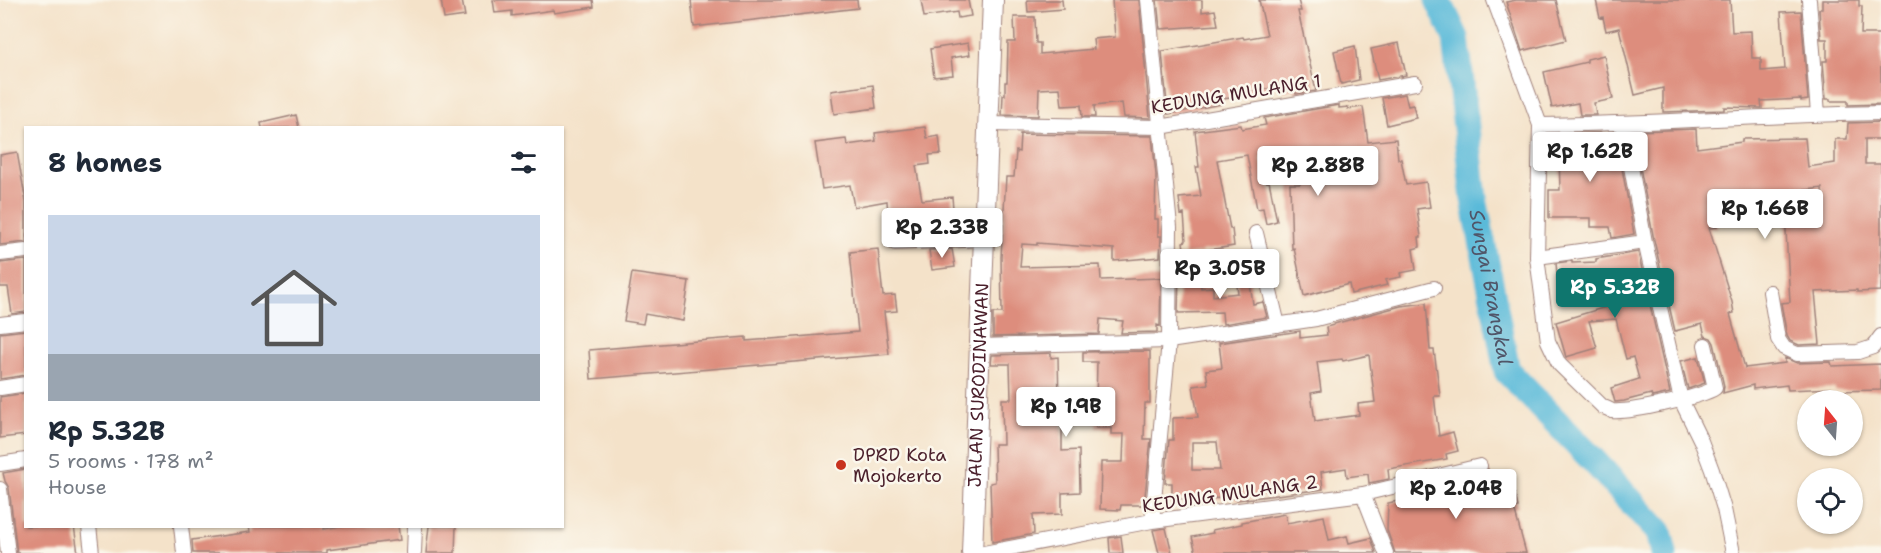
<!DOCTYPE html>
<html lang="en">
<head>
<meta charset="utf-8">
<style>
	body { margin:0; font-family:"Shantell Sans",sans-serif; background:#f2f2f3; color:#1f2937; height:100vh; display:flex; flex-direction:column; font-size:22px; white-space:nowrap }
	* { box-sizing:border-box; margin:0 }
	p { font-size:20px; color:#747a83 }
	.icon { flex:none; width:33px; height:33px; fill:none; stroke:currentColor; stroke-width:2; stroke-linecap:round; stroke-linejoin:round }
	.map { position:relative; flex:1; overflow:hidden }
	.side { position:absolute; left:24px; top:126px; width:540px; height:402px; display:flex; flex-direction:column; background:#fff; border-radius:0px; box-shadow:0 2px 4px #0004 }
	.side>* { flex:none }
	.needle { width:39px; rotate:343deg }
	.tools { position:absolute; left:1797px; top:390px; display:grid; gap:12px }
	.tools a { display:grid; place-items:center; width:66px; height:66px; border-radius:50%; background:#fff; box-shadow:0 2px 4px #0004; font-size:30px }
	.price { position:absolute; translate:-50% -51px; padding:0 14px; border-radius:6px; background:#fff; color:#222; font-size:20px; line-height:39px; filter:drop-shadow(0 2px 3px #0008) }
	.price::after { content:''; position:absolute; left:50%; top:36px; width:18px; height:14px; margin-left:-9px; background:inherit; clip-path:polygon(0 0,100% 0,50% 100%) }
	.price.active { background:#0f766e; color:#fff }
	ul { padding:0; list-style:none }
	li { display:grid; align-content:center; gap:12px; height:318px; padding:0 24px }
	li+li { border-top:2px solid #e0e1e3 }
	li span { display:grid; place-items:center; height:186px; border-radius:0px; color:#555 }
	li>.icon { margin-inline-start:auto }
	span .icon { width:108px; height:108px; fill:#fffc; stroke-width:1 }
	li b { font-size:26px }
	h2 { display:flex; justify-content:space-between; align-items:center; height:72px; padding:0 24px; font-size:26px }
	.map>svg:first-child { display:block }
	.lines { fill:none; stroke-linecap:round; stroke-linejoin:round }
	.river { stroke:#5abad9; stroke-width:27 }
	.building { fill:#dd8d7d; fill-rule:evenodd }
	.minor-casing { stroke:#9f807a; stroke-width:16 }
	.secondary-casing { stroke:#9f807a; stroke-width:22 }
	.minor { stroke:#fff; stroke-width:14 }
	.secondary { stroke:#fff; stroke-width:20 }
	.poi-dot { fill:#c8321e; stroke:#fbf7ec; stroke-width:2 }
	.labels { text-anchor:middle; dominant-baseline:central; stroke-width:5; stroke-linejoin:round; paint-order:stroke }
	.street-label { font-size:18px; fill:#4a1f2b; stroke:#fbf7ec }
	.poi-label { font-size:18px; fill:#4a1f2b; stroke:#fbf7ec; text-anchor:start }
	.water-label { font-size:20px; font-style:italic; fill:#505568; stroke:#fbf7ec }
</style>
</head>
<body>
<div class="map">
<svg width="1881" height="553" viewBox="0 0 1881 553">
	<rect width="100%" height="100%" fill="#fbf7ec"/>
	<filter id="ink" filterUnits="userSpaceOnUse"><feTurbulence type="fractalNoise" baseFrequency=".0167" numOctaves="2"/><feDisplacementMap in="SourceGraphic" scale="12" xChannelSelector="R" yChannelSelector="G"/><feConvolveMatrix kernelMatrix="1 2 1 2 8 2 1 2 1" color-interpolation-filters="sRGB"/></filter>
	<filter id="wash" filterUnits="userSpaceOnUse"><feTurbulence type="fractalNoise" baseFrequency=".008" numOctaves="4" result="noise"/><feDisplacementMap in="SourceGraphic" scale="24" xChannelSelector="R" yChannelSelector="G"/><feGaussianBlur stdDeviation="1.35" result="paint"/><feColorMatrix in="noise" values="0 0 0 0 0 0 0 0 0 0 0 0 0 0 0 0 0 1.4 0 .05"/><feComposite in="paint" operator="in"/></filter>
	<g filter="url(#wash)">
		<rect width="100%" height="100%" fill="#f4e2c9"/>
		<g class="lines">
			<!-- river -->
			<path class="river" id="s1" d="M1438 0 1456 38 1474 199 1507 371 1592 459 1659 532 1664 553"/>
		</g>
		<g id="blocks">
			<!-- building -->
			<path class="building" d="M441 0H462L465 16 444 19Z
				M493 0H593L594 7 554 13 553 10 512 16V11L495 13Z
				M691 0H857L858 8 694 27Z
				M921 0H968L971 16 958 18 957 12 924 17Z
				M1027 0H1062L1063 9 1028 12Z
				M1112 0H1139L1150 118 1124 117 1122 103 1094 106 1095 117H1082L1081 105 1062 106 1060 88 1039 89 1038 116 1002 115 1003 95H1005V82H1007L1008 42H1015L1014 17H1035L1036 43H1040V54L1094 49 1093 39 1115 37Z
				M1157 0H1202V12L1215 10 1218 25 1160 29Z
				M1259 0H1298L1301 11H1298L1316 91 1296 94 1295 89 1284 91 1283 86 1238 94 1239 97 1222 99V104L1168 114 1162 51 1243 37 1244 39 1267 35Z
				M1516 0H1556L1566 40 1522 51 1506 2Z
				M1596 0H1730L1732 32 1751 31 1752 58H1761V71L1785 69 1781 12 1801 11 1808 100 1801 101V99L1761 101 1762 108 1724 107V110L1663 112V88L1635 95 1619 28 1606 31 1603 17 1600 18Z
				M1822 0H1859V6H1862L1861 34H1881V104L1848 105V101H1830V99H1826L1823 61H1827V39H1821L1819 9H1822Z
				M968 43 970 55 951 58 953 75 934 77 930 49Z
				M1399 43 1406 75 1378 80 1371 49Z
				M1355 46 1359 80 1341 84 1334 51Z
				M1604 55 1613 99 1594 103 1596 115H1580L1578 103 1552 108 1544 72 1587 62V59Z
				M873 85 876 108 834 114 831 91Z
				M1405 94 1408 106 1413 105 1416 118 1387 125 1382 98Z
				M1339 105V108L1348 107V109L1363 107 1368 142 1396 139 1398 159H1401L1406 185 1426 182 1430 207 1417 209 1421 237H1419L1420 247 1413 249 1416 270 1400 273 1401 277 1385 280 1387 285 1351 294 1349 284 1304 296 1294 248 1292 249 1290 184H1300L1294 154 1285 156 1284 152 1262 157 1261 159 1266 182 1269 181 1277 221 1266 224 1263 208 1257 209 1247 155 1217 160 1230 229H1232L1234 246 1201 251V253L1185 255 1183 242 1186 241 1184 214 1181 215 1179 198 1201 196 1196 167H1199L1195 131 1241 125 1242 129 1266 125 1264 118Z
				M296 115 299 128H262L261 123Z
				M1881 122 1880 139H1865V164H1881V291L1857 292V290L1815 292 1820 344 1799 345 1790 341 1787 336 1781 303 1790 302 1785 213 1823 211 1822 188 1726 200 1727 213 1715 216 1717 227 1709 228 1732 302 1734 313 1730 314 1745 368 1785 363V358L1797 363 1831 362 1832 366 1881 364V390L1835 391V388L1788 390 1787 385 1753 389V385L1723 393 1724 386 1714 343 1711 338 1705 336 1702 324 1675 331 1654 240 1635 141H1638V131L1696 129 1697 148 1742 142V139L1805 138 1808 167 1835 163V139H1847L1848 123Z
				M925 127 927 138 939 136 941 154 929 155 930 164 916 166 922 200 952 197 954 220 949 221 950 232 927 233 926 226 922 227V224L910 225 908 213 888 215 887 201 854 207 850 185 822 189 815 143 846 139 847 145 876 141 875 133Z
				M1601 133 1600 141H1617L1634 234 1612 238 1610 227H1591V218H1549V190H1560L1559 156H1549V134Z
				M1020 134 1152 136 1156 175 1155 219H1158V236H1161L1160 257 1114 261V249L1037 243V245L1022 244 1020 267 1100 265 1101 280 1161 278 1160 323V326L1157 325V332L1121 333 1123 321 1100 319 1099 334 993 337V313H1002L1001 257 1006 177H1014L1016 151 1019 152Z
				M17 152 26 202V242L0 245V155Z
				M878 249 883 296 895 295 897 311 884 312 889 354 591 379 589 350 746 337V341L858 332 850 252Z
				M952 249 955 267 932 270 929 250Z
				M1638 252 1670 393 1652 397 1651 394 1624 401 1615 402 1611 388 1639 379 1633 357 1626 359 1616 319 1589 321 1597 348 1566 357 1556 322 1636 298 1634 289 1559 298 1556 263 1572 261V263L1596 262V259Z
				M26 260V312L12 314 8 287H0V263Z
				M1248 270 1253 304 1263 302 1267 317 1223 324 1222 312 1178 313 1179 278 1200 277 1201 288 1213 287V296L1238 293 1235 272Z
				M632 273 689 281 683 321 645 314 643 324 624 321Z
				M1426 303 1430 350H1434L1440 396H1434L1439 436 1453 432 1458 451 1446 454 1447 459 1388 469 1389 479 1369 483 1368 474 1347 477 1346 468 1321 472 1323 489 1237 500 1236 498 1172 499V483H1165L1169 440H1173V418L1198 417 1193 386 1208 384 1206 370 1222 368 1219 343 1300 331V338L1327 335 1326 327 1334 325V324L1401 306ZM1369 355 1375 402 1358 404 1359 415 1315 421 1311 393 1321 391 1317 362 1342 359 1343 361ZM1192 442H1217L1220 470H1192Z
				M26 330V375L0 379V333Z
				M1150 351V403H1145L1144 439H1151L1144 505H1121L1120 510 1100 509 1101 462H1123L1124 434H1111V428H1096V422H1062V451L1079 450 1080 492 1062 493V514L1033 515 1034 534 992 542 990 483 995 482 994 444H1003L1002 399H1011L1010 364H991L992 355 1051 353V358L1058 357 1059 402H1096L1097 362H1083V352Z
				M1698 357 1705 383 1688 389 1681 361Z
				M26 393V435L0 438V397Z
				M26 469V526H74L78 553H17L9 488 5 481 3 473Z
				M1488 469 1496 499 1515 494 1518 507 1514 508 1526 553H1395L1387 530 1388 503 1403 500 1402 494 1482 475Z
				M1285 514 1287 523 1324 516 1329 540 1347 536 1349 543 1371 538 1376 553H1196L1192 537 1213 533 1212 530 1242 524V522Z
				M249 526H324V529L340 526H398L400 540 327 550V553H193L192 540 250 532Z
				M429 526H456L455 553H426Z
				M1166 528 1172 553H1159L1153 530Z
				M1121 536 1123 553H1110L1109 538Z"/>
		</g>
	</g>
	<g filter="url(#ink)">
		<use href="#blocks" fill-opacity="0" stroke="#9f807a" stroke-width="1.5"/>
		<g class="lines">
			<defs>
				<path id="minor" d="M1148 0 1170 227 1169 341 1152 521
					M1494 0 1540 125 1537 257 1548 341 1559 364 1603 407C1604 407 1611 410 1612 411 1628 413 1702 397 1715 388L1705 345
					M1809 0 1818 114
					M989 124 1160 127 1415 83
					M1623 124 1645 242 1681 400 1701 441 1712 470 1724 509 1733 553
					M1540 125C1654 124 1767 115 1881 113
					M1256 233 1278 325
					M895 243 985 239
					M0 254 26 251
					M1537 257 1645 242
					M1770 292 1778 339 1784 348 1797 354 1858 352 1873 347 1881 336
					M0 324 26 321
					M979 346 1169 341 1316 319 1434 288
					M0 388 26 384
					M0 464 26 460
					M0 489 8 553
					M1363 494 1386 553
					M89 526 92 553
					M181 526 184 553
					M414 553 415 526
					M984 553 1152 521 1363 494 1480 466"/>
				<g id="secondary">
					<path id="s2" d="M972 553 993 0"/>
				</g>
			</defs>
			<!-- minor casing -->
			<use href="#minor" class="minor-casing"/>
			<!-- secondary casing -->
			<use href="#secondary" class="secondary-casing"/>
			<!-- minor -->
			<use href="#minor" class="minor"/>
			<!-- secondary -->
			<use href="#secondary" class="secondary"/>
		</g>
	</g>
	<!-- markers -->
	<circle class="poi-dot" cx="841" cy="465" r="6"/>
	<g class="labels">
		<!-- street labels -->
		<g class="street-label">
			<text transform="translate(1236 94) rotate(-9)">KEDUNG MULANG 1</text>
			<text stroke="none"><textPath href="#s2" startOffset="168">JALAN SURODINAWAN</textPath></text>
			<text transform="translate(1230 494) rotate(-8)">KEDUNG MULANG 2</text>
		</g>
		<!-- poi labels -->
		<g class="poi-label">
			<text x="853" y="455">DPRD Kota<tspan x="853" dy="21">Mojokerto</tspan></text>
		</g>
		<!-- water labels -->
		<g class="water-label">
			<text stroke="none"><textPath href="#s1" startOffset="294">Sungai Brangkal</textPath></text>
		</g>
	</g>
</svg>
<div class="tools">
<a><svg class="needle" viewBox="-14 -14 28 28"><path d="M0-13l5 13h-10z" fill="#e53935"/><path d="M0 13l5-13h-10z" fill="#747a83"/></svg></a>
<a><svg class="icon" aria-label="locate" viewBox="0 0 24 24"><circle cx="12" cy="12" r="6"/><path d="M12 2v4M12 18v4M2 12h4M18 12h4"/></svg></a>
</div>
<b class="price" style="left:1590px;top:183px">Rp 1.62B</b>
<b class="price" style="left:1318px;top:197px">Rp 2.88B</b>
<b class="price" style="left:1765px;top:240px">Rp 1.66B</b>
<b class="price" style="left:942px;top:259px">Rp 2.33B</b>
<b class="price" style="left:1220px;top:300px">Rp 3.05B</b>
<b class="price active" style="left:1615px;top:319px">Rp 5.32B</b>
<b class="price" style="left:1066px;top:438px">Rp 1.9B</b>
<b class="price" style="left:1456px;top:520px">Rp 2.04B</b>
<section class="side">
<h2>8 homes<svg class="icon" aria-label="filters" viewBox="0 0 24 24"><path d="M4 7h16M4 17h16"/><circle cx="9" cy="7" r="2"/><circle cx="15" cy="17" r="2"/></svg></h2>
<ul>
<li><span style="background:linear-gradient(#c9d6e8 75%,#9aa5b1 0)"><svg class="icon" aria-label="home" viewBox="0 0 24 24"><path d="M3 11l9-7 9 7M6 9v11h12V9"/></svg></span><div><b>Rp 5.32B</b><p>5 rooms · 178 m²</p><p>House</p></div></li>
</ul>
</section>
</div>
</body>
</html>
